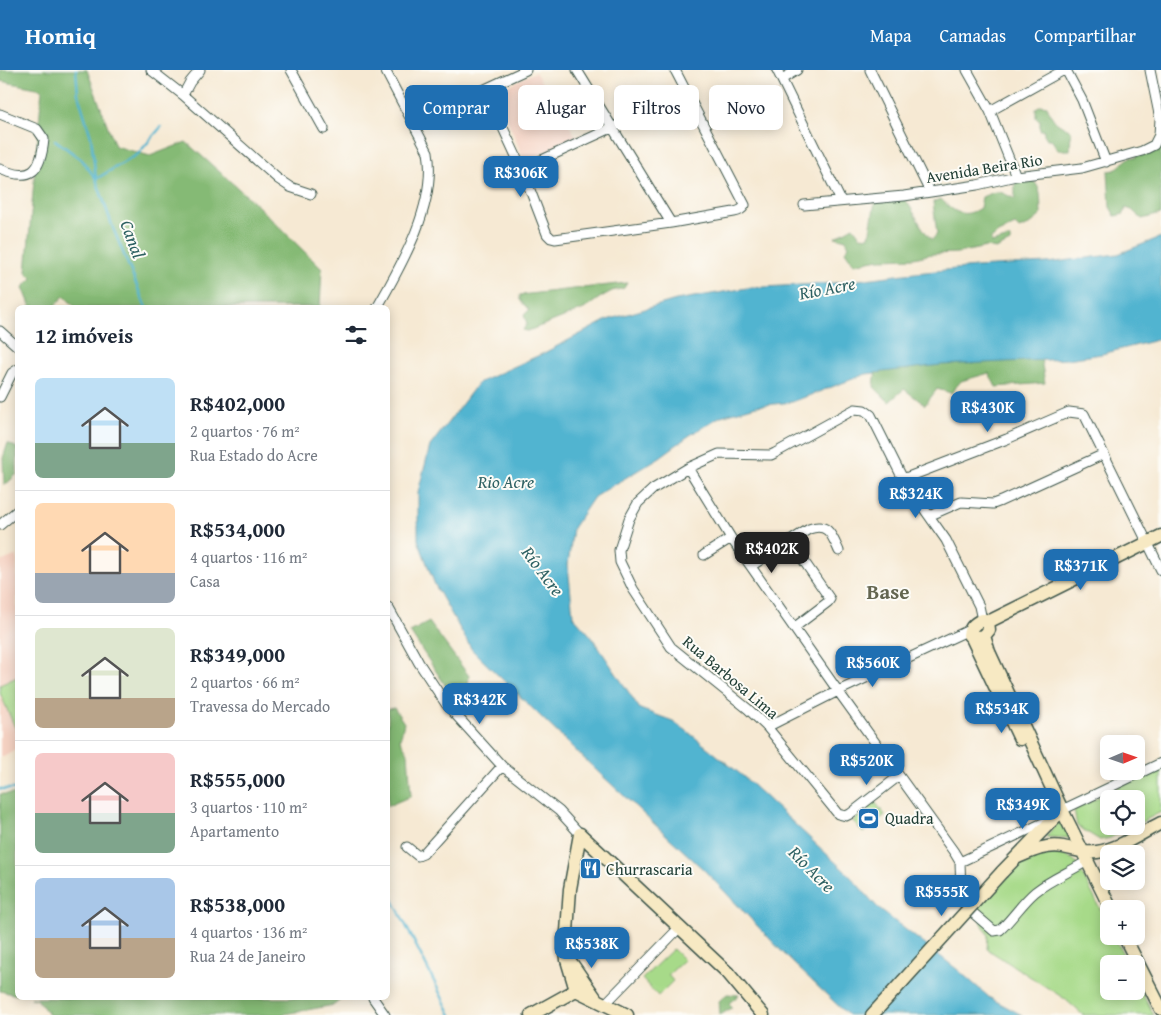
<!DOCTYPE html>
<html lang="pt">
<head>
<meta charset="utf-8">
<style>
	body { margin:0; font-family:"Gentium Book Plus",serif; background:#f2f2f3; color:#1f2937; height:100vh; display:flex; flex-direction:column; font-size:19px; white-space:nowrap }
	* { box-sizing:border-box; margin:0 }
	p { font-size:16px; color:#747a83 }
	.icon { flex:none; width:28px; height:28px; fill:none; stroke:currentColor; stroke-width:2; stroke-linecap:round; stroke-linejoin:round }
	.map { position:relative; flex:1; overflow:hidden }
	.side { position:absolute; left:15px; top:235px; width:375px; height:695px; display:flex; flex-direction:column; background:#fff; border-radius:8px; box-shadow:0 2px 12px #0003 }
	.side>* { flex:none }
	.guide { position:absolute; left:405px; top:15px; width:475px; height:45px; display:flex; gap:10px }
	.needle { width:32px; rotate:88deg }
	.tools { position:absolute; left:1100px; top:665px; display:grid; gap:10px }
	.tools a { display:grid; place-items:center; width:45px; height:45px; border-radius:8px; background:#fff; box-shadow:0 2px 12px #0003; font-size:25px }
	.price { position:absolute; translate:-50% -42px; padding:0 11px; border-radius:10px; background:#1f6fb2; color:#fff; font-size:16px; line-height:32px; filter:drop-shadow(0 1px 2px #0008) }
	.price::after { content:''; position:absolute; left:50%; top:30px; width:15px; height:11px; margin-left:-8px; background:inherit; clip-path:polygon(0 0,100% 0,50% 100%) }
	.price.on { background:#222; color:#fff }
	ul { padding:0; list-style:none }
	li { display:flex; align-items:center; gap:15px; height:125px; padding:0 20px }
	li+li { border-top:1px solid #e0e1e3 }
	li span { display:grid; place-items:center; flex:none; width:140px; height:100px; border-radius:8px; color:#555 }
	li>.icon { margin-inline-start:auto }
	span .icon { width:60px; height:60px; fill:#fffc; stroke-width:1 }
	li b { font-size:21px }
	h2 { display:flex; justify-content:space-between; align-items:center; height:60px; padding:0 20px; font-size:21px }
	.tag { padding:0 18px; border-radius:8px; background:#fff; box-shadow:0 2px 12px #0003; font-size:18px; line-height:45px }
	.tag.on { background:#1f6fb2; color:#fff }
	header { display:flex; align-items:center; gap:30px; box-sizing:border-box; height:70px; padding:0 25px; background:#1f6fb2; color:#fff }
	header strong { font-size:24px }
	nav { display:flex; gap:28px; margin-inline-start:auto; font-size:18px }
	.map>svg:first-child { display:block }
	.built { fill:#f5d2c2 }
	.green { fill:#a7da89; stroke:#638c5e }
	.forest { fill:#85ba75; stroke:#527c54 }
	.water { fill:#51b4d0; stroke:#387882 }
	.lines { fill:none; stroke-linecap:round; stroke-linejoin:round }
	.stream { stroke:#51b4d0; stroke-width:2.5 }
	.street-casing { stroke:#3f574c; stroke-width:11 }
	.secondary-casing { stroke:#3f574c; stroke-width:15 }
	.street { stroke:#fff; stroke-width:9 }
	.secondary { stroke:#f7e9c3; stroke-width:12 }
	.secondary-bridge-casing { stroke:#3f574c; stroke-width:15; stroke-linecap:butt }
	.secondary-bridge { stroke:#f7e9c3; stroke-width:12 }
	.labels { text-anchor:middle; dominant-baseline:central; stroke-width:4; stroke-linejoin:round; paint-order:stroke }
	.street-label { font-size:16px; fill:#1f3d34; stroke:#fdfcf7 }
	.poi-label { font-size:16px; fill:#1f3d34; stroke:#fdfcf7; text-anchor:start }
	.water-label { font-size:18px; font-style:italic; fill:#2e6163; stroke:#fdfcf7 }
	.district-label { font-size:21px; font-weight:bold; fill:#646650; stroke:#fdfcf7 }
</style>
</head>
<body>
<header>
<strong>Homiq</strong>
<nav><a>Mapa</a><a>Camadas</a><a>Compartilhar</a></nav>
</header>
<div class="map">
<svg width="1161" height="945" viewBox="0 0 1161 945">
	<rect width="100%" height="100%" fill="#fdfcf7"/>
	<filter id="ink" filterUnits="userSpaceOnUse"><feTurbulence type="fractalNoise" baseFrequency=".02" numOctaves="2"/><feDisplacementMap in="SourceGraphic" scale="10" xChannelSelector="R" yChannelSelector="G"/><feConvolveMatrix kernelMatrix="1 2 1 2 8 2 1 2 1" color-interpolation-filters="sRGB"/></filter>
	<filter id="wash" filterUnits="userSpaceOnUse"><feTurbulence type="fractalNoise" baseFrequency=".0096" numOctaves="4" result="noise"/><feDisplacementMap in="SourceGraphic" scale="20" xChannelSelector="R" yChannelSelector="G"/><feGaussianBlur stdDeviation="1.12" result="paint"/><feColorMatrix in="noise" values="0 0 0 0 0 0 0 0 0 0 0 0 0 0 0 0 0 1.4 0 .05"/><feComposite in="paint" operator="in"/></filter>
	<g filter="url(#wash)">
		<rect width="100%" height="100%" fill="#f6e9d3"/>
		<!-- built -->
		<path class="built" d="M535 2 576 66 525 92 496 22Z
			M17 485V678L0 688V492Z"/>
		<!-- green -->
		<path class="green" d="M17 607 18 662H17L0 623V615Z
			M1161 695V742L1136 755V729H1109V756H1133L1110 768 1100 770 1077 756 1074 740Z
			M875 732 885 745 863 763 853 751Z
			M1061 747 1071 768 1046 767Z
			M1037 784C1051 784 1066 782 1076 792L1109 856V866H1114L1128 894H1109V921H1136V910L1154 945H1083L1065 929 987 879 988 865 974 838 1019 791Z
			M673 879 684 890 668 905 673 911 658 926 642 909Z"/>
		<!-- forest -->
		<path class="forest" d="M0 0H87L115 76 150 86 186 72 258 136 322 199 320 237 76 238 64 226 54 237H31L23 217 32 208 26 202 42 19 0 11Z
			M1041 35 1047 36C1052 48 1055 55 1068 58L1071 62 1070 80H1058L1051 69H1047L1044 64V60H1040V50L1036 48V38Z
			M1161 72V144L1142 149 1132 140 1126 138 1124 144 1115 146 1110 137 1108 101 1115 100 1130 87 1136 88 1138 83Z
			M1028 106C1043 117 1040 127 1041 145L1029 155 1019 159 1015 155 998 163 991 169V173L1010 168V172L996 179 986 177 958 183 932 184 914 188 879 189 854 194 845 181 849 176 846 170 835 167 853 157 860 166 869 167 875 132 904 128C915 142 920 158 932 170L937 164 933 132 941 129C954 142 963 149 980 138L982 127C1000 119 998 121 1015 129V113L1021 108Z
			M627 213 624 218 612 221 601 227 584 239 528 261 523 260 527 254 524 245 529 240 520 230V225Z
			M1040 283 1045 313 996 317 989 303 961 311 951 323 937 319 925 335 904 319 889 332 874 317 877 290Z
			M8 373 17 378V404L4 416 3 388Z
			M429 552 469 606 467 625 451 624 410 562Z
			M394 638 404 653 400 670 408 683 411 726 388 736V639Z
			M0 724H17V925L0 921Z
			M727 924 739 925 729 933 732 938 720 945 719 931Z
			M31 928H343L334 935 279 945H49L37 929Z"/>
		<!-- water -->
		<path class="water" d="M1161 167V269L1102 284 1067 289 941 295 866 304 792 332 756 336 721 346 690 365 660 387 594 427 573 458 568 495 573 546 591 566 640 639 673 651 687 661 744 707 799 758 849 805 879 839 958 900 990 928 1022 945H848L790 890 704 800 596 700 472 580 435 515 418 470V422L430 376 478 313 544 283 607 250 676 230 747 218 834 213 905 204 976 197 1047 193 1118 184Z"/>
		<g class="lines">
			<!-- stream -->
			<path class="stream" d="M76 0 78 24 91 67 96 109 113 158 146 238
				M55 70 82 90 96 109 138 84 161 57
				M0 719H18
				M388 820 451 945"/>
		</g>
	</g>
	<g filter="url(#ink)">
		<g class="lines">
			<defs>
				<path id="street" d="M151 0 183 25 278 109 290 117 311 124
					M291 0 324 59
					M577 0 671 153
					M777 0 841 131
					M870 0 930 122
					M967 0 990 41 1016 106
					M1066 0 1082 30 1106 92
					M782 9 797 0
					M485 19 522 99 547 164 551 168 555 169 671 153 734 142C739 141 742 140 745 135L675 0
					M183 25 190 12 200 0
					M990 41 1064 0
					M0 44 37 59 44 69C41 102 31 112 0 99
					M416 57 485 19 526 0
					M522 99 688 23
					M804 135 904 126 977 115 1016 106 1082 98 1142 81 1154 75 1159 65 1160 49 1150 0
					M377 238C402 194 437 134 428 82L385 0
					M0 261 18 277
					M0 327 12 303 18 299
					M688 398 731 468 838 621 954 782 960 792 961 821 963 832 972 842 994 861 1000 860C1013 848 1022 833 1035 822 1051 809 1070 802 1087 791
					M903 409 1007 369 1069 342 1084 344 1161 500
					M929 446 961 432 993 434 1001 431 1104 384
					M0 455 18 440
					M790 471 830 529 828 532 795 557
					M704 485 731 468
					M751 496 809 459C828 452 832 465 839 481
					M388 537 419 593 446 634 502 696 559 741 580 764
					M767 657 838 621 969 560
					M899 706 850 744 846 746 838 744 767 657 748 639 671 577 633 519 620 492 619 480 629 449 638 433 653 419 688 398 719 384 771 385 775 383 855 339 864 340 871 345 903 409 946 470 979 536 982 550
					M1062 740 1161 693
					M407 777 418 786 423 784 502 696
					M960 792 1049 750
					M373 928 385 945
					M606 933 680 857"/>
				<path id="secondary" d="M982 550H986L988 552 989 560 984 566 972 568 969 565C970 557 975 553 982 550Z
					M988 552 1161 466
					M984 566 989 582 1062 740 1111 839
					M972 568 1020 669
					M580 764 728 903 763 945
					M1018 787C1032 781 1047 774 1063 777 1075 779 1084 784 1097 782 1119 779 1141 763 1161 753
					M1002 802 1062 740
					M1124 866 1161 939
					M572 894 596 929
					M576 920 567 890 566 876 570 819 580 764
					M576 920 627 945
					M531 945 576 920
					M872 945 903 911"/>
			</defs>
			<!-- street casing -->
			<use href="#street" class="street-casing"/>
			<!-- secondary casing -->
			<use href="#secondary" class="secondary-casing"/>
			<!-- street -->
			<use href="#street" class="street"/>
			<!-- secondary -->
			<use href="#secondary" class="secondary"/>
			<defs>
				<path id="secondary-bridge" d="M903 911 1002 802"/>
			</defs>
			<!-- secondary-bridge casing -->
			<use href="#secondary-bridge" class="secondary-bridge-casing"/>
			<!-- secondary-bridge -->
			<use href="#secondary-bridge" class="secondary-bridge"/>
		</g>
	</g>
	<!-- icons -->
	<defs>
		<symbol id="stadium-square" viewBox="-11 -11 22 22"><rect x="-9" y="-9" width="18" height="18" rx="4" fill="#1f6fb2" stroke="#fdfcf7"/><path d="M0-5a6.5 5 0 1 0 0 10a6.5 5 0 1 0 0-10ZM-3.5-1.8h7v3.6h-7Z" fill="#fff"/></symbol>
		<symbol id="restaurant-square" viewBox="-11 -11 22 22"><rect x="-9" y="-9" width="18" height="18" rx="4" fill="#1f6fb2" stroke="#fdfcf7"/><path d="M-5-6h1v4h1v-4h1v4h1v-4h1v5L-1.5 .5V6h-2V.5L-5-1ZM5-6V6H3V1.5H1.5Q1.5-4 5-6Z" fill="#fff"/></symbol>
	</defs>
	<g fill-rule="evenodd">
		<use href="#stadium-square" x="856" y="736" width="25" height="25"/>
		<use href="#restaurant-square" x="578" y="786" width="25" height="25"/>
	</g>
	<g class="labels">
		<!-- street labels -->
		<g class="street-label">
			<text transform="translate(984 98) rotate(-9)">Avenida Beira Rio</text>
			<text transform="translate(731 607) rotate(40)">Rua Barbosa Lima</text>
		</g>
		<!-- poi labels -->
		<g class="poi-label">
			<text x="885" y="748">Quadra</text>
			<text x="606" y="799">Churrascaria</text>
		</g>
		<!-- water labels -->
		<g class="water-label">
			<text transform="translate(133 169) rotate(69)">Canal</text>
			<text transform="translate(827 218) rotate(-11)">Río Acre</text>
			<text x="506" y="411">Rio Acre</text>
			<text transform="translate(543 501) rotate(53)">Río Acre</text>
			<text transform="translate(812 799) rotate(45)">Río Acre</text>
		</g>
		<!-- district labels -->
		<g class="district-label">
			<text x="888" y="521">Base</text>
		</g>
	</g>
</svg>
<div class="tools">
<a><svg class="needle" viewBox="-14 -14 28 28"><path d="M0-13l5 13h-10z" fill="#e53935"/><path d="M0 13l5-13h-10z" fill="#747a83"/></svg></a>
<a><svg class="icon" aria-label="locate" viewBox="0 0 24 24"><circle cx="12" cy="12" r="6"/><path d="M12 2v4M12 18v4M2 12h4M18 12h4"/></svg></a>
<a><svg class="icon" aria-label="layers" viewBox="0 0 24 24"><path d="M12 4l9 5-9 5-9-5zM3 14l9 5 9-5"/></svg></a>
<a>+</a>
<a>−</a>
</div>
<b class="price" style="left:521px;top:128px">R$306K</b>
<b class="price" style="left:988px;top:363px">R$430K</b>
<b class="price" style="left:916px;top:449px">R$324K</b>
<b class="price on" style="left:772px;top:504px">R$402K</b>
<b class="price" style="left:1081px;top:521px">R$371K</b>
<b class="price" style="left:873px;top:618px">R$560K</b>
<b class="price" style="left:480px;top:655px">R$342K</b>
<b class="price" style="left:1002px;top:664px">R$534K</b>
<b class="price" style="left:867px;top:716px">R$520K</b>
<b class="price" style="left:1023px;top:760px">R$349K</b>
<b class="price" style="left:942px;top:847px">R$555K</b>
<b class="price" style="left:592px;top:899px">R$538K</b>
<div class="guide">
<a class="tag on">Comprar</a>
<a class="tag">Alugar</a>
<a class="tag">Filtros</a>
<a class="tag">Novo</a>
</div>
<section class="side">
<h2>12 imóveis<svg class="icon" aria-label="filters" viewBox="0 0 24 24"><path d="M4 7h16M4 17h16"/><circle cx="9" cy="7" r="2"/><circle cx="15" cy="17" r="2"/></svg></h2>
<ul>
<li><span style="background:linear-gradient(#bfe0f5 65%,#7fa58c 0)"><svg class="icon" aria-label="home" viewBox="0 0 24 24"><path d="M3 11l9-7 9 7M6 9v11h12V9"/></svg></span><div><b>R$402,000</b><p>2 quartos · 76 m²</p><p>Rua Estado do Acre</p></div></li>
<li><span style="background:linear-gradient(#ffd9b3 70%,#9aa5b1 0)"><svg class="icon" aria-label="home" viewBox="0 0 24 24"><path d="M3 11l9-7 9 7M6 9v11h12V9"/></svg></span><div><b>R$534,000</b><p>4 quartos · 116 m²</p><p>Casa</p></div></li>
<li><span style="background:linear-gradient(#dfe7d0 70%,#b9a48a 0)"><svg class="icon" aria-label="home" viewBox="0 0 24 24"><path d="M3 11l9-7 9 7M6 9v11h12V9"/></svg></span><div><b>R$349,000</b><p>2 quartos · 66 m²</p><p>Travessa do Mercado</p></div></li>
<li><span style="background:linear-gradient(#f6c9c9 60%,#7fa58c 0)"><svg class="icon" aria-label="home" viewBox="0 0 24 24"><path d="M3 11l9-7 9 7M6 9v11h12V9"/></svg></span><div><b>R$555,000</b><p>3 quartos · 110 m²</p><p>Apartamento</p></div></li>
<li><span style="background:linear-gradient(#a9c7e8 60%,#b9a48a 0)"><svg class="icon" aria-label="home" viewBox="0 0 24 24"><path d="M3 11l9-7 9 7M6 9v11h12V9"/></svg></span><div><b>R$538,000</b><p>4 quartos · 136 m²</p><p>Rua 24 de Janeiro</p></div></li>
</ul>
</section>
</div>
</body>
</html>
